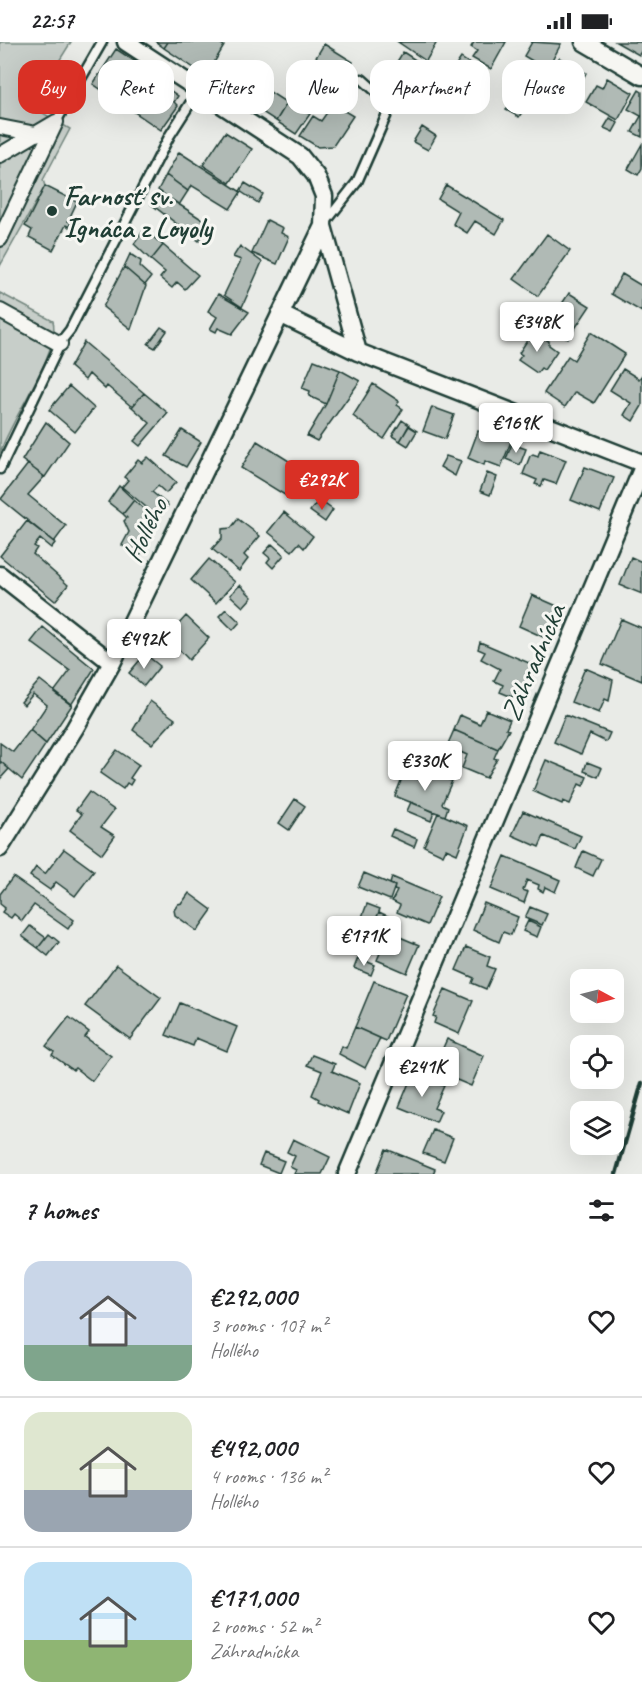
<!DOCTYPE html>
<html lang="en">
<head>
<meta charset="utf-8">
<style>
	body { margin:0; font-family:Caveat,sans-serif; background:#f2f2f2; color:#202124; height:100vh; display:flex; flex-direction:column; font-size:22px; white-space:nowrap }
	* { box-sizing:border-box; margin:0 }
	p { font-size:20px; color:#757577 }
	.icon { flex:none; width:33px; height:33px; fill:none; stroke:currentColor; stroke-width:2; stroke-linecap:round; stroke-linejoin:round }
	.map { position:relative; height:1132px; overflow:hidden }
	.side { display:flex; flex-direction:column; background:#fff; flex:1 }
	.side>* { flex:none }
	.top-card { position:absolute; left:18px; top:18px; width:606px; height:54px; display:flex; gap:12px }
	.needle { width:39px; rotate:97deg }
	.tools { position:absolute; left:570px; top:927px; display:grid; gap:12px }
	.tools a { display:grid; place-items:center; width:54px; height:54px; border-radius:12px; background:#fff; box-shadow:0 6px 24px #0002; font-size:30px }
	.price { position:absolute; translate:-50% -51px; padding:0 14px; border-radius:6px; background:#fff; color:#222; font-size:20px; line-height:39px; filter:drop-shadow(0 2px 3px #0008) }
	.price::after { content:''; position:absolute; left:50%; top:36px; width:18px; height:14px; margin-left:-9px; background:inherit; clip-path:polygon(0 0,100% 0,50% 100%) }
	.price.current { background:#d93025; color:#fff }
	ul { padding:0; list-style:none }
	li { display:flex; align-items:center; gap:18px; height:150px; padding:0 24px }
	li+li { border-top:2px solid #e0e0e0 }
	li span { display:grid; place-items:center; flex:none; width:168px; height:120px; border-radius:18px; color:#555 }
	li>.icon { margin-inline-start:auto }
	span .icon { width:72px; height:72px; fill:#fffc; stroke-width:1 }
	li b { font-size:26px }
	h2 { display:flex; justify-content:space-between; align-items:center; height:72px; padding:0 24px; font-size:26px }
	.pill { padding:0 21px; border-radius:18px; background:#fff; box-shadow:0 6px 24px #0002; font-size:21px; line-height:54px }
	.pill.current { background:#d93025; color:#fff }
	.status { display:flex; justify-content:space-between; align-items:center; height:42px; padding:0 30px; background:#fff; direction:ltr }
	.status svg { height:16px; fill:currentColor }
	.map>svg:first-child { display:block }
	.green { fill:#c7cec9; stroke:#73867e; stroke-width:1.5 }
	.building { fill:#b0bab5; stroke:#1f3d34; stroke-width:1.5 }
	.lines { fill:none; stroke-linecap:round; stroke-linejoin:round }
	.service-casing { stroke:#1f3d34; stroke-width:13 }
	.pedestrian-casing { stroke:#1f3d34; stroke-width:18 }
	.minor-casing { stroke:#1f3d34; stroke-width:21 }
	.service { stroke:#f6f6f2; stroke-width:8 }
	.pedestrian { stroke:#f6f6f2; stroke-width:14 }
	.minor { stroke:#f6f6f2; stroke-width:16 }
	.rail { stroke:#1f3d34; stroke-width:4.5 }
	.poi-dot { fill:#1f3d34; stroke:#f6f6f2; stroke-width:2 }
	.labels { text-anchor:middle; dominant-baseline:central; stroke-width:6; stroke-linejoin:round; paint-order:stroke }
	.poi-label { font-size:28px; font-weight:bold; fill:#1f3d34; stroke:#f6f6f2; text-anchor:start }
	.street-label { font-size:28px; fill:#1f3d34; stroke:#f6f6f2 }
</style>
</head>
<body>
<div class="status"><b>22:57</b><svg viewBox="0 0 49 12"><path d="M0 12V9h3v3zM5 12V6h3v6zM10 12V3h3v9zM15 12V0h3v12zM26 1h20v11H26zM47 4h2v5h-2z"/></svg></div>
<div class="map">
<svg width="642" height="1132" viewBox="0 0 642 1132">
	<rect width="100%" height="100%" fill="#e9ebe7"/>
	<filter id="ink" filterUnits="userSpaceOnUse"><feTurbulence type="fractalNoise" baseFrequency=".0167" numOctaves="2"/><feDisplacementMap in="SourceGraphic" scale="12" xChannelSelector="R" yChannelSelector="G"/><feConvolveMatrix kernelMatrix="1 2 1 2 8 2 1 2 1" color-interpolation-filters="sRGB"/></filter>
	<g filter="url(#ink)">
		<!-- green -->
		<path class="green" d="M0 0H71L31 64 70 87 43 138 45 144 0 224Z
			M0 251 53 279C61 310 11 376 0 411Z"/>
		<!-- building -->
		<path class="building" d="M156 0H168L164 6Z
			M168 0H218L224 4 206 34 164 6Z
			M398 0H437L426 19Z
			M474 0H506L491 27 472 16 477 9 471 5Z
			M532 0 561 2 541 39 529 32 536 21 524 14Z
			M616 0H642V8L639 13Z
			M324 2 353 20 341 39 354 46 343 68 300 42Z
			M116 7 162 37 160 41 178 54 174 60 178 64 161 88 93 42Z
			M403 10 420 21 402 50 385 39Z
			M461 16 470 22 459 40 449 34Z
			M559 16 586 31 570 59 543 44Z
			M230 24 287 61 276 79 219 42Z
			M528 31 541 39 519 75 506 68Z
			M607 36 633 51 618 78 586 60 596 43 602 46Z
			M639 48 642 50V95L632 90 641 74 628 67Z
			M287 61 310 72 296 92 276 79Z
			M333 62 353 74 333 104 318 105 300 94 313 74 321 79Z
			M610 76 618 81 613 90 604 86Z
			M422 85 436 94 428 108 413 100Z
			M225 90 252 107 230 141 203 123Z
			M642 102V126L638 133 628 127Z
			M179 110 241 150 230 167 191 143 188 149 166 133Z
			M166 133 188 149 179 163 158 148Z
			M245 141 263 152 258 161 240 149Z
			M446 143 504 178 496 192 475 179 467 191 453 182 459 170 438 157Z
			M45 144 77 160 68 179 71 180 69 185 66 183 53 208 29 195 32 188 25 184Z
			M160 150 212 184 199 199 151 162Z
			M267 178 283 186 281 191 289 195 277 222 252 211Z
			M144 188 163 203 151 218 134 202Z
			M547 192 570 209 538 254 514 237Z
			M163 203 198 233 185 247 177 240 172 246 160 236 165 230 151 218Z
			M240 204 262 220 242 265 224 253 241 218 233 215Z
			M130 212 141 219 140 225 151 235 145 243 124 225Z
			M124 225 146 244 131 287 103 265Z
			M622 232 642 244V270L611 252Z
			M569 251 590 264 568 297 548 283Z
			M218 252 249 270 232 292 218 286 216 290 210 287 217 275 208 269Z
			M161 285 167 289 155 306 148 302Z
			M591 290 625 312 594 361 575 350 565 365 544 351 568 314 574 318Z
			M532 291 549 299V303L557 309 544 328 541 326 537 331 518 318 522 313 519 311Z
			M84 300 144 351 132 365 107 344 105 347 89 332 85 338 70 325Z
			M314 318 340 328 326 362 309 354 310 349 302 346Z
			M623 327 639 337 642 333V364L633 379 624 373 631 361 610 348Z
			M340 328 360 339 317 399 307 394 326 362Z
			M373 342 399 359 397 363 403 367 384 397 353 374Z
			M69 344 94 366 75 390 49 368Z
			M144 351 168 371 140 404 134 399 150 381 132 365Z
			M432 365 454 373 445 397 423 389Z
			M402 378 409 383 400 399 392 394Z
			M46 380 69 400 45 435 22 418Z
			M409 384 417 389 408 404 400 399Z
			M486 386 512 397 501 425 485 419 484 423 468 416 478 389 484 391Z
			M182 388 201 400 186 425 166 414Z
			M257 399 305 429 288 455 241 426Z
			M512 402 526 407 520 423 506 417Z
			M540 408 566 418 556 442 544 438 541 444 535 442 537 438 523 432 530 414 533 412 538 414Z
			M446 414 461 419 455 434 440 425Z
			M148 415 176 440 166 451 158 444 152 450 168 463 158 475 122 445 128 438 124 435 138 418 142 421Z
			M28 422 44 435 28 453 66 484 54 500 1 457Z
			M585 425 614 436 600 470 571 458Z
			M487 431 497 435 490 453 480 449Z
			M119 444 134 458 123 472 108 460Z
			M134 458 157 479 138 517 122 503 129 490 124 479 127 476 123 472Z
			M319 458 333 468 325 480 310 469Z
			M284 470 313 494 304 506 299 501 292 509 268 490Z
			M238 477 260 494 244 513 248 517 239 529 212 507 222 496V487L231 486Z
			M27 479 55 501 51 506 40 497 34 504 37 506 33 512 68 543 55 559 0 514Z
			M272 502 284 513 273 526 267 520 270 516 264 511Z
			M631 515 642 520V552L620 543Z
			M209 517 235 540 216 561 191 538Z
			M240 543 252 555 243 565 230 553Z
			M532 553 566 568 552 599 519 584Z
			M226 567 240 580 233 588 219 574Z
			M186 574 209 596 189 618 167 595Z
			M621 577 642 586V639L602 622Z
			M43 585 94 627 71 663 54 650 70 629 31 600Z
			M480 600 536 624 524 651 515 648 512 655 500 650 503 643 494 639 500 627 481 617 485 610 478 607Z
			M145 612 160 624 144 644 129 631Z
			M585 626 613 638 609 659 605 657 599 671 571 660Z
			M40 638 72 663 46 702 30 688 47 663 33 652 24 663 21 660Z
			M150 659 175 677 152 702 133 688Z
			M486 668 510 678 506 687 509 688 498 707 454 688 460 673 480 682Z
			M565 673 610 691 606 700 590 692 581 712 554 700Z
			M30 688 46 702 22 738 0 719V701L13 710Z
			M454 688 498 707 494 716 497 717 486 736 462 726 467 713 447 704Z
			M117 708 139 723 130 736 133 738 130 743 127 741 123 747 100 731Z
			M546 718 587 735 583 744 579 742 570 762 563 759 562 762 533 749Z
			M0 719 9 727 0 737Z
			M587 720 602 726 598 735 584 729Z
			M404 731 428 741 432 731 452 739 442 762 448 765 445 774 395 754Z
			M89 750 114 768 101 785 115 794 102 812 70 788 82 772 76 768Z
			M295 757 305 764 289 788 279 781Z
			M411 760 434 770 431 779 407 769Z
			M523 769 581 794 575 807 544 794 539 805 512 793Z
			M438 771 468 784 457 812 446 807 443 813 424 804Z
			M393 787 417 797 414 805 390 794Z
			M64 807 94 829 75 854 56 840 50 848 30 834 36 825 45 832Z
			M583 809 601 817 593 834 576 826Z
			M505 814 560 838 555 850 545 845 543 850 538 847 539 843 527 838 523 848 528 850 524 861 491 847Z
			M364 831 395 844 390 858 358 845Z
			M13 835 74 878 68 887 34 863 22 879 14 872 11 876 2 870 5 866 0 862V852Z
			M392 835 439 855 427 883 397 870 400 863 392 859 397 849 394 848 395 844 390 842Z
			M189 851 212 868 197 889 175 873 174 868 178 862 182 861Z
			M484 861 518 875 511 893 503 890 499 900 473 888Z
			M367 862 380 867 375 880 362 875Z
			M530 865 547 872 542 883 525 876Z
			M379 870 394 877 390 886 375 880Z
			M528 879 541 885 537 895 523 889Z
			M30 884 46 896 38 906 22 894Z
			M388 890 419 903 407 931 377 918 380 911 374 908 379 896 385 898Z
			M49 892 59 900 48 914 38 906Z
			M466 905 490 915 487 924 495 927 486 947 472 941 474 936 456 928Z
			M358 916 375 923 371 933 354 926Z
			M116 923 161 956 130 997 85 964Z
			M374 939 406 952 386 999 355 985Z
			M445 947 473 959 459 992 434 981 436 975 433 974Z
			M180 961 237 985 227 1009 196 996 193 1004 166 993Z
			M69 975 89 990 85 995 111 1014 92 1039 75 1026 73 1028 52 1013 54 1010 46 1004Z
			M355 985 380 996 365 1026 339 1012 342 1004 346 1006Z
			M447 997 484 1014 471 1044 433 1028Z
			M312 1013 335 1022 332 1029 360 1041 348 1072 318 1059 319 1057 312 1053 322 1029 307 1023Z
			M413 1031 444 1044 434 1066 441 1069 436 1080 399 1065Z
			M433 1088 453 1096 444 1119 423 1111Z
			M293 1097 330 1115 322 1132H294L296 1128 290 1125 295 1114 287 1110Z
			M386 1107 435 1127 433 1132H376Z
			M264 1111 284 1119 279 1131 259 1123Z"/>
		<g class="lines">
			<defs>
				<path id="service" d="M56 80 102 0
					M325 181 357 140 391 63 362 37
					M0 427 62 298 70 288 170 93 198 49"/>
				<path id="pedestrian" d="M0 85 36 92
					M0 113 56 80
					M0 197 56 80
					M0 269 60 302"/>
				<path id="minor" d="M126 0 300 114 316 134 324 154 323 184 358 310
					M584 0 642 34
					M280 272 358 310 642 421
					M0 533 112 621
					M0 806 75 686 112 621 323 184
					M347 1132 642 427"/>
			</defs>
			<!-- service casing -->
			<use href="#service" class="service-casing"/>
			<!-- pedestrian casing -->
			<use href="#pedestrian" class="pedestrian-casing"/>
			<!-- minor casing -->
			<use href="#minor" class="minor-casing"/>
			<!-- service -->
			<use href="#service" class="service"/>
			<!-- pedestrian -->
			<use href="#pedestrian" class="pedestrian"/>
			<!-- minor -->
			<use href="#minor" class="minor"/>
			<!-- rail -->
			<path class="rail" d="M616 1132 642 1041"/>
		</g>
	</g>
	<!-- markers -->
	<circle class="poi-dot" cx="52" cy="169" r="6"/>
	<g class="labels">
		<!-- poi labels -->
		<g class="poi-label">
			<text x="64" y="153">Farnosť sv.<tspan x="64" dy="32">Ignáca z Loyoly</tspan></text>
		</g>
		<!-- street labels -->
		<g class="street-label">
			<text transform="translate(145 488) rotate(-64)">Hollého</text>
			<text transform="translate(533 620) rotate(-67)">Záhradnícka</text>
		</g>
	</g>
</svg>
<div class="tools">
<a><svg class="needle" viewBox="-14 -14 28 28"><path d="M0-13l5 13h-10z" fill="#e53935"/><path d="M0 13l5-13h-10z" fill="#757577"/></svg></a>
<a><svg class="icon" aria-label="locate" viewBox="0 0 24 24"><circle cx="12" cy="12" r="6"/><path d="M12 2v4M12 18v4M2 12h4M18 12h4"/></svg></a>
<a><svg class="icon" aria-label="layers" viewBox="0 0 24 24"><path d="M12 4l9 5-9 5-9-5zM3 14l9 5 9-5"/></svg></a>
</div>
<b class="price" style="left:537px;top:311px">€348K</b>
<b class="price" style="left:516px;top:412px">€169K</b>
<b class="price current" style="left:322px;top:469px">€292K</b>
<b class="price" style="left:144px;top:628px">€492K</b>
<b class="price" style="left:425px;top:750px">€330K</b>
<b class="price" style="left:364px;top:925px">€171K</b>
<b class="price" style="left:422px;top:1056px">€241K</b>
<div class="top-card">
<a class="pill current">Buy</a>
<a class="pill">Rent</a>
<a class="pill">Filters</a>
<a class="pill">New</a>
<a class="pill">Apartment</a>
<a class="pill">House</a>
</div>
</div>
<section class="side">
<h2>7 homes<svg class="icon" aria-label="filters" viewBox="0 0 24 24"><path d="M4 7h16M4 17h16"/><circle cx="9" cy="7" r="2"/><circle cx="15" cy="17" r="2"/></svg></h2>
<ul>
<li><span style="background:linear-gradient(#c9d6e8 70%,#7fa58c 0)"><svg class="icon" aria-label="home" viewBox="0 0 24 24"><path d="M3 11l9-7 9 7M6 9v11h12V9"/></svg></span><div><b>€292,000</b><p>3 rooms · 107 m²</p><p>Hollého</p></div><svg class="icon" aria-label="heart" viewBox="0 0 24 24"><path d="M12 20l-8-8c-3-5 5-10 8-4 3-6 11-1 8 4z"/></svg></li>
<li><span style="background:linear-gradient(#dfe7d0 65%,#9aa5b1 0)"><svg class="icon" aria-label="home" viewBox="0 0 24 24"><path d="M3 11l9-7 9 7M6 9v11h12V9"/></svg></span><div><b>€492,000</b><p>4 rooms · 136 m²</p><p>Hollého</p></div><svg class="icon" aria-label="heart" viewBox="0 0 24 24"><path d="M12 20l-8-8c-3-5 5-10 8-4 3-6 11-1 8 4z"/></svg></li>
<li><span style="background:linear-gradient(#bfe0f5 65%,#8fb573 0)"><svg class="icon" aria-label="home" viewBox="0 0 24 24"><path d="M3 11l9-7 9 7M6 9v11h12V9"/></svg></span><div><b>€171,000</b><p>2 rooms · 52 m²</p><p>Záhradnícka</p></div><svg class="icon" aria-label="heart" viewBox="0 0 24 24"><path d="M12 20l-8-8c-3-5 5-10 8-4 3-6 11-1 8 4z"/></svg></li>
</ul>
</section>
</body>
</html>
